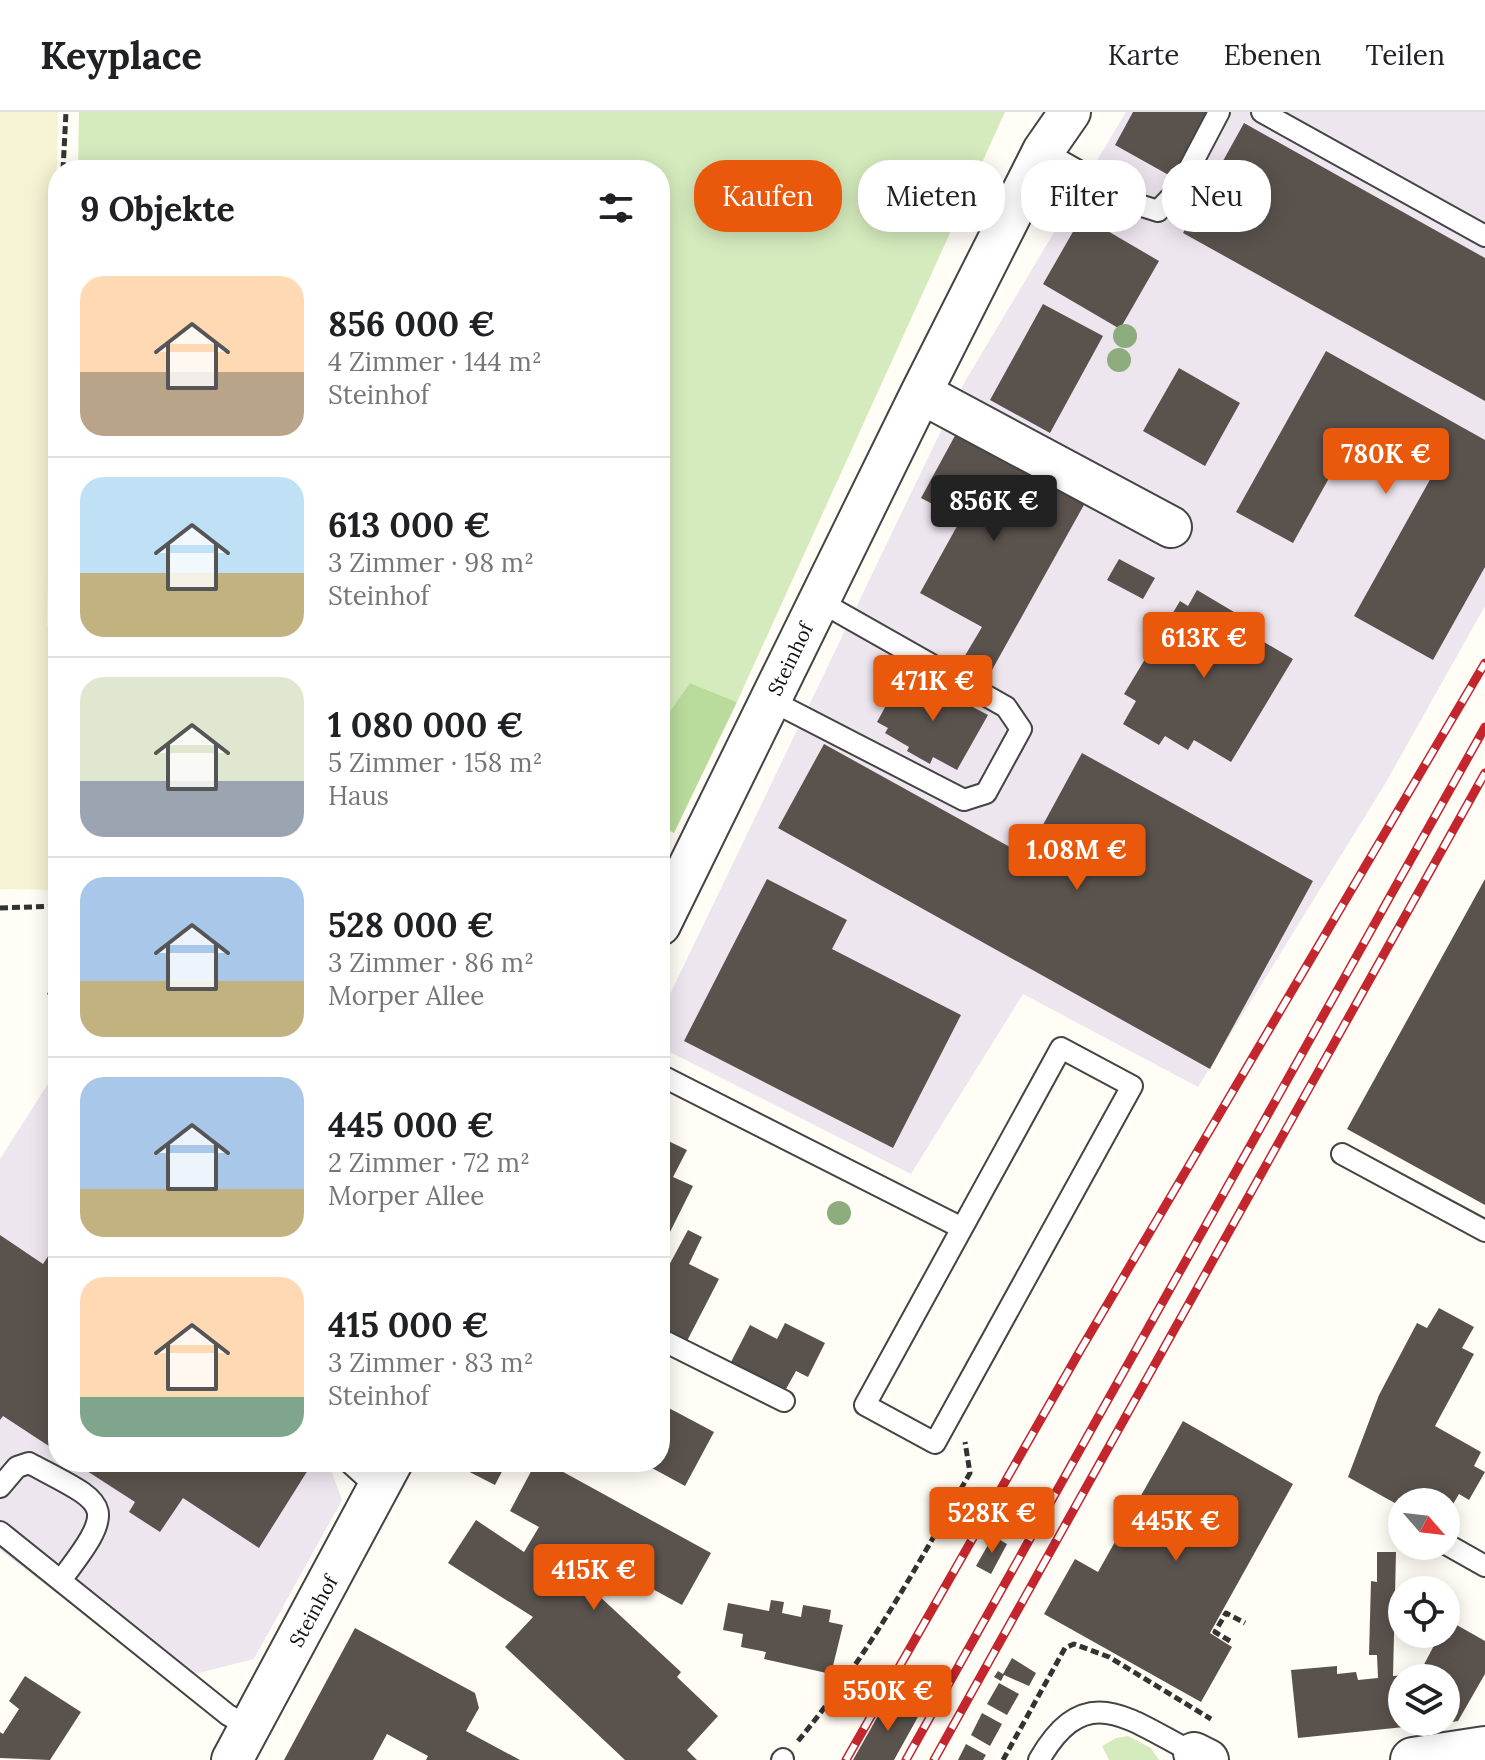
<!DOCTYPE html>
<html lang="de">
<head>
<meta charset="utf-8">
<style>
	body { margin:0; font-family:Lora,serif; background:#f6f6f6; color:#202124; height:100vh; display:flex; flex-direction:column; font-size:30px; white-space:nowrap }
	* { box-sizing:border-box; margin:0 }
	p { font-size:26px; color:#757577 }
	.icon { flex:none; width:44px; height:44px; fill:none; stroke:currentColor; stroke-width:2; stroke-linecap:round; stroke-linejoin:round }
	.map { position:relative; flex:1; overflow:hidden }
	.panel { position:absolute; left:48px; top:48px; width:622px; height:1312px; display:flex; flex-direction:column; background:#fff; border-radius:32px; box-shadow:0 4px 20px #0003 }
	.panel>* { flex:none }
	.hud { position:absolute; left:694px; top:48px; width:670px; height:72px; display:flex; gap:16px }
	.needle { width:52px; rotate:118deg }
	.buttons { position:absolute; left:1388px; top:1376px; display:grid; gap:16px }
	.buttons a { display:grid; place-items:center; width:72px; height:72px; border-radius:50%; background:#fff; box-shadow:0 4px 20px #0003; font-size:40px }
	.price { position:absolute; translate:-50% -68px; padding:0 18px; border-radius:8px; background:#ea580c; color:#fff; font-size:26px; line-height:52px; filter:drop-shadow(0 2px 4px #0008) }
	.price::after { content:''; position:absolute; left:50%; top:48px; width:24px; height:18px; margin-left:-12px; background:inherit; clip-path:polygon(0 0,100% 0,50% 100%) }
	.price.active { background:#222; color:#fff }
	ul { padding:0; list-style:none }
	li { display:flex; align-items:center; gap:24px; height:200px; padding:0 32px }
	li+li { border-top:2px solid #e0e0e0 }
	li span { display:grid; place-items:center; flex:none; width:224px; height:160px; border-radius:24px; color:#555 }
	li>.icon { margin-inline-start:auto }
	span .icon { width:96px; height:96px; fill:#fffc; stroke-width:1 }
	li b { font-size:34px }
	h2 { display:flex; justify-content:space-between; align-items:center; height:96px; padding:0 32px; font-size:34px }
	.tag { padding:0 28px; border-radius:32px; background:#fff; box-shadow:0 4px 20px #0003; font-size:28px; line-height:72px }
	.tag.active { background:#ea580c; color:#fff }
	header { display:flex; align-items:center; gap:48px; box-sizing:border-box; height:112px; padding:0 40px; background:#fff; border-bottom:2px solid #e0e0e0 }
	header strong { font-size:38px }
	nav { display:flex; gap:44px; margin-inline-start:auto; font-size:28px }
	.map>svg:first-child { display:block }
	.industrial { fill:#eee6ef }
	.farmland { fill:#f6f3d4 }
	.green { fill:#d5ebbd }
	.forest { fill:#b9dc9c }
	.building { fill:#5a524d }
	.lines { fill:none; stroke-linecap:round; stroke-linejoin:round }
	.service-casing { stroke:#444; stroke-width:24 }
	.minor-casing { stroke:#444; stroke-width:44 }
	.tertiary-casing { stroke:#444; stroke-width:48 }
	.path { stroke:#333; stroke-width:5; stroke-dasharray:8 4; stroke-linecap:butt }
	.service { stroke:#fff; stroke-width:20 }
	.minor { stroke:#fff; stroke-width:40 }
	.tertiary { stroke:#fff; stroke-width:44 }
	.rail-casing { stroke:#c4262e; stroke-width:9 }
	.rail { stroke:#fff; stroke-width:6; stroke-dasharray:18; stroke-linecap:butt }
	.tree { fill:#8dad7f }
	.labels { text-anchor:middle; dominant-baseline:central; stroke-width:8; stroke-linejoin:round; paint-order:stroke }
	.street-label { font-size:20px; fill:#111; stroke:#fff }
</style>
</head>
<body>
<header>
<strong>Keyplace</strong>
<nav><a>Karte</a><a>Ebenen</a><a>Teilen</a></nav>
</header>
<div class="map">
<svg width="1485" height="1648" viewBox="0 0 1485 1648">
	<rect width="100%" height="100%" fill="#fffdf5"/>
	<!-- industrial -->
	<path class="industrial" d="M1126 0H1485V494L1385 672 1198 975 1023 882 911 1062 664 937 660 903 964 271Z
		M58 956V1350H328L342 1388 254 1547 171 1568 0 1438V1047Z"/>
	<!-- farmland -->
	<path class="farmland" d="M0 0H58L47 512 58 543V778L0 777Z"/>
	<!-- green -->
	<path class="green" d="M79 0H1005L737 590 690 571 660 613V58H78Z
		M1128 1624 1151 1636 1159 1648H1109L1102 1634 1116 1626Z"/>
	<!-- forest -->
	<path class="forest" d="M690 571 737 590 674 721 660 713V613Z"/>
	<!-- building -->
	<path class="building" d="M1133 0H1211L1174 66 1115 33Z
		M1244 11 1485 146V289L1183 121Z
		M1082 104 1159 149 1120 217 1043 172Z
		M1043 192 1103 224 1050 321 990 288Z
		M1326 239 1485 328V455L1433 548 1354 504 1432 364 1354 321 1293 431 1236 400Z
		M1179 256 1240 291 1205 354 1143 319Z
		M957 320 1085 391 987 567 960 552 982 515 920 481 961 407 921 386Z
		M1119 447 1155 466 1143 487 1107 468Z
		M1197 478 1234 500 1228 509 1293 547 1231 650 1194 628 1188 638 1165 624 1159 633 1123 612 1136 589 1124 582 1180 489 1188 494Z
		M937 569 968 585 965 591 988 603 957 658 933 645 930 652 907 639 909 635 885 621 888 616 877 610 895 577 912 586 920 571 933 578Z
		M824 632 1026 744 1082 641 1313 769 1210 957 778 716Z
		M767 767 847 808 832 837 961 903 893 1036 684 929Z
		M1485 767V1093L1347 1017Z
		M58 876V908L47 881Z
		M660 1025 687 1038 673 1065 693 1074 660 1140Z
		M688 1118 702 1125 689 1152 719 1167 687 1229 660 1216V1170Z
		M0 1123 43 1152 58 1129V1340L3 1304 0 1308Z
		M1439 1196 1474 1215 1462 1236 1474 1242 1435 1314 1481 1340 1474 1354 1485 1360 1469 1388 1459 1382 1446 1404V1390H1402V1395L1348 1365 1379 1283 1417 1211 1427 1216Z
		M785 1211 825 1231 808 1265 796 1259 786 1277 731 1250 750 1213 777 1227Z
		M660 1284 668 1288 665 1294 714 1320 685 1374 641 1350H660Z
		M1183 1309 1293 1372 1210 1521 1232 1535 1201 1590 1044 1502 1075 1447 1098 1460Z
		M73 1350H313L259 1436 183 1386 160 1420 129 1400 135 1390Z
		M450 1350H507L495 1373Z
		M536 1350H545L711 1441 682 1493 603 1450 584 1470 681 1560 677 1565 718 1604 687 1638 697 1648H625L505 1535 533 1505 448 1451 476 1408 524 1440 539 1415 510 1399Z
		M993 1424 1007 1432 991 1462 976 1454Z
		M1377 1440H1396L1393 1564 1419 1562 1440 1522 1449 1524 1455 1512 1485 1529V1562L1458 1609 1446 1611V1566H1402V1610L1433 1612 1298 1626 1291 1558 1337 1554V1562L1356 1560 1358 1568 1378 1566 1377 1543H1369L1371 1469 1377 1470Z
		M771 1488 784 1490 782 1501 801 1505 803 1493 831 1498 829 1510 843 1513 831 1562 764 1547 766 1540 741 1535 743 1522 723 1518 728 1491 769 1499Z
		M355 1516 475 1581 479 1596 466 1619 520 1648H426L428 1644 387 1622 373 1648H284Z
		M1012 1546 1036 1561 1029 1574 1004 1563 1001 1569 994 1565 998 1559 1003 1562Z
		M25 1564 81 1600 50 1648 0 1646V1620L3 1622 19 1597 9 1589Z
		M999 1571 1019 1582 1007 1603 987 1592Z
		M888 1586 919 1603 894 1648H853Z
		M982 1601 1002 1612 990 1634 971 1623Z
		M966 1632 986 1643 983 1648H958Z"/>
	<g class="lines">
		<defs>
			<path id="service" d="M1262 0 1485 124
				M1043 39 1139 93 1158 99 1178 78 1219 0
				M770 588 964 688 986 681 1021 617 1006 595 819 489
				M1061 936 1132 974 935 1331 865 1293Z
				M660 963 960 1115
				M1342 1042 1485 1119
				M660 1227 784 1289
				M349 1350 379 1377
				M0 1375 17 1355 29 1351C108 1393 120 1391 61 1468
				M0 1420 228 1603 250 1615
				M1446 1432 1485 1454
				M782 1648 783 1647
				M1039 1648C1086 1566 1129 1608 1194 1641"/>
			<path id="minor" d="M921 281 1171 415
				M660 813 921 281 1043 39 1070 0
				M1194 1641 1208 1648
				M232 1648 392 1350"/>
			<path id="tertiary" d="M1413 1648 1485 1637"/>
		</defs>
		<!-- service casing -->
		<use href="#service" class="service-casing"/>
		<!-- minor casing -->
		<use href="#minor" class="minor-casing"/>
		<!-- tertiary casing -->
		<use href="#tertiary" class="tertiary-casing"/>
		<!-- path -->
		<path class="path" d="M63 58 66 0
			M58 328 54 374 58 485
			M0 796 58 794
			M1230 1529 1215 1520 1226 1501 1245 1511
			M798 1629C867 1546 917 1454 970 1361L965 1330
			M1003 1648 1065 1536 1074 1532 1109 1545 1211 1607"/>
		<!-- service -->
		<use href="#service" class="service"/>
		<!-- minor -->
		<use href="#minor" class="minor"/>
		<!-- tertiary -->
		<use href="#tertiary" class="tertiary"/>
		<defs>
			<path id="rail" d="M846 1648 1081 1237 1485 551
				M906 1648 1485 615
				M934 1648 1485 661"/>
		</defs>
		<!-- rail casing -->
		<use href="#rail" class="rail-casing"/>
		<!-- rail -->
		<use href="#rail" class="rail"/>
	</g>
	<!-- trees -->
	<g class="tree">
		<circle cx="1125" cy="224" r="12"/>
		<circle cx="1119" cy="248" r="12"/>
		<circle cx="839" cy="1101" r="12"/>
	</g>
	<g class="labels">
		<!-- street labels -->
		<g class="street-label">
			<text transform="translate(790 547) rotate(-64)">Steinhof</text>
			<text transform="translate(313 1499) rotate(-61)">Steinhof</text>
		</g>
	</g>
</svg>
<div class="buttons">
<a><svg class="needle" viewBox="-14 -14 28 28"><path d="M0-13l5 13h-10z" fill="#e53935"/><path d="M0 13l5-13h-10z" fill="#757577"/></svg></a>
<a><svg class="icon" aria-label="locate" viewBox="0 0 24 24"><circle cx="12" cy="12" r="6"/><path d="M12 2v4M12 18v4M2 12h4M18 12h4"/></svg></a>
<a><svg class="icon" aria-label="layers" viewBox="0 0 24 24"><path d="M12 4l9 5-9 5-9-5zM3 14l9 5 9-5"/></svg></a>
</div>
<b class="price" style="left:1386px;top:384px">780K €</b>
<b class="price active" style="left:994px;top:431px">856K €</b>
<b class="price" style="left:1204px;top:568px">613K €</b>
<b class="price" style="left:933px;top:611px">471K €</b>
<b class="price" style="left:1077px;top:780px">1.08M €</b>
<b class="price" style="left:992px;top:1443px">528K €</b>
<b class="price" style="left:1176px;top:1451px">445K €</b>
<b class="price" style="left:594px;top:1500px">415K €</b>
<b class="price" style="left:888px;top:1621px">550K €</b>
<div class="hud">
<a class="tag active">Kaufen</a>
<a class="tag">Mieten</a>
<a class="tag">Filter</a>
<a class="tag">Neu</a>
</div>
<section class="panel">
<h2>9 Objekte<svg class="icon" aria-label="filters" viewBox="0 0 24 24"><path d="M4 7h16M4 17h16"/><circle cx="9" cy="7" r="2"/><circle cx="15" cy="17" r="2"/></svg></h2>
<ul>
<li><span style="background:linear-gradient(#ffd9b3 60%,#b9a48a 0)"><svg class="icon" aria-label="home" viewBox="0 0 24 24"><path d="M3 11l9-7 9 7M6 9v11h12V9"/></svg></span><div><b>856 000 €</b><p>4 Zimmer · 144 m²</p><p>Steinhof</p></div></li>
<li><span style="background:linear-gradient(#bfe0f5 60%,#c2b280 0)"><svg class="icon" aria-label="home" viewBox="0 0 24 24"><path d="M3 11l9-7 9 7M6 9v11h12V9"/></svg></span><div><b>613 000 €</b><p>3 Zimmer · 98 m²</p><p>Steinhof</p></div></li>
<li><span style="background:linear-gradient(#dfe7d0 65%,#9aa5b1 0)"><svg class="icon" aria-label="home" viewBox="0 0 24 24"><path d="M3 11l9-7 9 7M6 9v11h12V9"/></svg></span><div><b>1 080 000 €</b><p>5 Zimmer · 158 m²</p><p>Haus</p></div></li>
<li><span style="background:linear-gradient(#a9c7e8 65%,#c2b280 0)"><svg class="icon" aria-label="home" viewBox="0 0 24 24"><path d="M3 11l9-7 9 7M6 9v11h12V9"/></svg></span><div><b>528 000 €</b><p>3 Zimmer · 86 m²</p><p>Morper Allee</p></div></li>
<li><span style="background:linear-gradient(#a9c7e8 70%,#c2b280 0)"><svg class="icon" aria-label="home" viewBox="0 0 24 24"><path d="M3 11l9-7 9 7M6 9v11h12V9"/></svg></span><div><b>445 000 €</b><p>2 Zimmer · 72 m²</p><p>Morper Allee</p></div></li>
<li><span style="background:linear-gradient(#ffd9b3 75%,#7fa58c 0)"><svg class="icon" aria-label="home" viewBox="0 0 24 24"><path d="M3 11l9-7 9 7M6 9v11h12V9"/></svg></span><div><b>415 000 €</b><p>3 Zimmer · 83 m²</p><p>Steinhof</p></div></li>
</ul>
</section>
</div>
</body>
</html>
